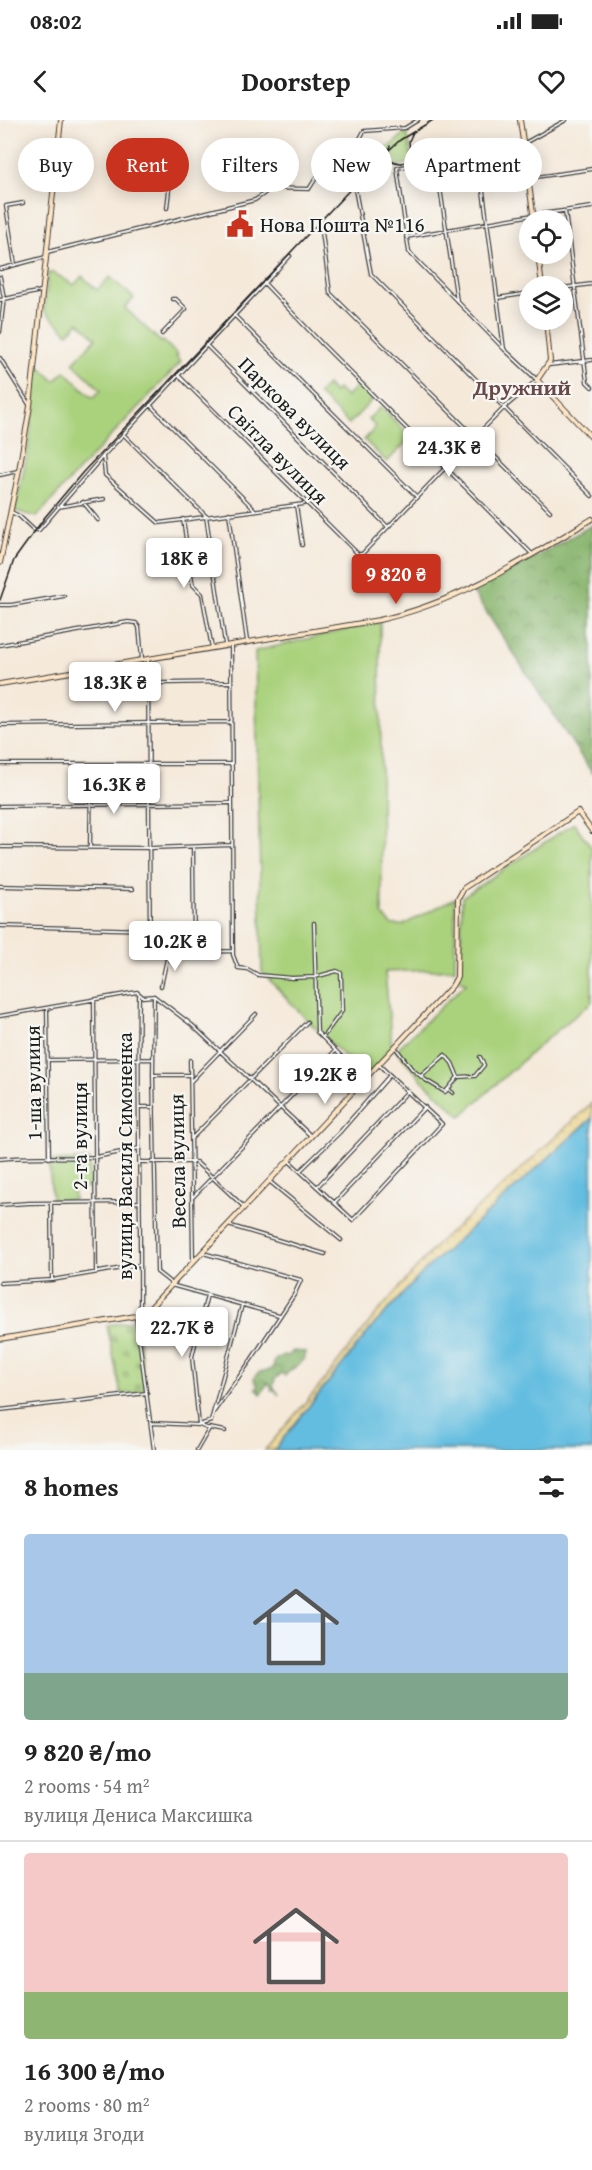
<!DOCTYPE html>
<html lang="en">
<head>
<meta charset="utf-8">
<style>
	body { margin:0; font-family:"Gentium Book Plus",serif; background:#f2f2f2; color:#222; height:100vh; display:flex; flex-direction:column; font-size:22px; white-space:nowrap }
	* { box-sizing:border-box; margin:0 }
	p { font-size:20px; color:#767676 }
	.icon { flex:none; width:33px; height:33px; fill:none; stroke:currentColor; stroke-width:2; stroke-linecap:round; stroke-linejoin:round }
	.map { position:relative; height:1330px; overflow:hidden }
	.panel { display:flex; flex-direction:column; background:#fff; flex:1 }
	.panel>* { flex:none }
	.top-card { position:absolute; left:18px; top:18px; width:556px; height:54px; display:flex; gap:12px }
	.fabs { position:absolute; left:519px; top:90px; display:grid; gap:12px }
	.fabs a { display:grid; place-items:center; width:54px; height:54px; border-radius:50%; background:#fff; box-shadow:0 3px 15px #0003; font-size:30px }
	.price { position:absolute; translate:-50% -51px; padding:0 14px; border-radius:6px; background:#fff; color:#222; font-size:20px; line-height:39px; filter:drop-shadow(0 2px 3px #0008) }
	.price::after { content:''; position:absolute; left:50%; top:36px; width:18px; height:14px; margin-left:-9px; background:inherit; clip-path:polygon(0 0,100% 0,50% 100%) }
	.price.current { background:#c8321e; color:#fff }
	ul { padding:0; list-style:none }
	li { display:grid; align-content:center; gap:12px; height:318px; padding:0 24px }
	li+li { border-top:2px solid #e0e0e0 }
	li span { display:grid; place-items:center; height:186px; border-radius:6px; color:#555 }
	li>.icon { margin-inline-start:auto }
	span .icon { width:108px; height:108px; fill:#fffc; stroke-width:1 }
	li b { font-size:26px }
	h2 { display:flex; justify-content:space-between; align-items:center; height:72px; padding:0 24px; font-size:26px }
	.chip { padding:0 21px; border-radius:27px; background:#fff; box-shadow:0 3px 15px #0003; font-size:21px; line-height:54px }
	.chip.current { background:#c8321e; color:#fff }
	.status { display:flex; justify-content:space-between; align-items:center; height:42px; padding:0 30px; background:#fff; direction:ltr }
	.status svg { height:16px; fill:currentColor }
	header { display:flex; justify-content:space-between; align-items:center; height:78px; padding:0 24px; background:#fff; font-size:27px; font-weight:800 }
	.map>svg:first-child { display:block }
	.green { fill:#aad27d; stroke:#63774c; stroke-width:1.5 }
	.forest { fill:url(#forest-crowns); stroke:#526844; stroke-width:1.5 }
	.sand { fill:url(#sand-dots); stroke:#857b5d; stroke-width:1.5 }
	.cemetery { fill:url(#cemetery-stones); stroke:#63774c; stroke-width:1.5 }
	.water { fill:#63bde0; stroke:#406c7e; stroke-width:1.5 }
	.lines { fill:none; stroke-linecap:round; stroke-linejoin:round }
	.street-casing { stroke:#3d3b38; stroke-width:4.5 }
	.secondary-casing { stroke:#3d3b38; stroke-width:6 }
	.street { stroke:#fff; stroke-width:2 }
	.secondary { stroke:#fee5c5; stroke-width:4 }
	.tram { stroke:#1c1c1c; stroke-width:1.5 }
	.labels { text-anchor:middle; dominant-baseline:central; stroke-width:4.5; stroke-linejoin:round; paint-order:stroke }
	.poi-label { font-size:21px; fill:#1c1c1c; stroke:#f6f6f2; text-anchor:start }
	.street-label { font-size:21px; fill:#1c1c1c; stroke:#f6f6f2 }
	.neighbourhood-label { font-size:22px; font-weight:bold; fill:#684947; stroke:#f6f6f2 }
</style>
</head>
<body>
<div class="status"><b>08:02</b><svg viewBox="0 0 49 12"><path d="M0 12V9h3v3zM5 12V6h3v6zM10 12V3h3v9zM15 12V0h3v12zM26 1h20v11H26zM47 4h2v5h-2z"/></svg></div>
<header><svg class="icon" aria-label="back" viewBox="0 0 24 24"><path d="M15 5l-7 7 7 7"/></svg>Doorstep<svg class="icon" aria-label="heart" viewBox="0 0 24 24"><path d="M12 20l-8-8c-3-5 5-10 8-4 3-6 11-1 8 4z"/></svg></header>
<div class="map">
<svg width="592" height="1330" viewBox="0 0 592 1330">
	<defs>
		<pattern id="forest-crowns" width="20" height="18" patternUnits="userSpaceOnUse" patternTransform="scale(1.5)"><rect width="20" height="18" fill="#87b46c"/><path d="M2 6a3 3 0 1 1 6 0M12 15a3 3 0 1 1 6 0" fill="none" stroke="#6e9258"/></pattern>
		<pattern id="sand-dots" width="8" height="8" patternUnits="userSpaceOnUse" patternTransform="scale(1.5)"><rect width="8" height="8" fill="#eeda9e"/><path d="M2 2h.1M6 6h.1" fill="none" stroke="#ccba88" stroke-width="1.8" stroke-linecap="round"/></pattern>
		<pattern id="cemetery-stones" width="16" height="16" patternUnits="userSpaceOnUse" patternTransform="scale(1.5)"><rect width="16" height="16" fill="#aad27d"/><path d="M2 7V4a2 2 0 0 1 4 0v3zM10 15v-3a2 2 0 0 1 4 0v3z" fill="#92b46b"/></pattern>
	</defs>
	<rect width="100%" height="100%" fill="#f6f6f2"/>
	<filter id="ink" filterUnits="userSpaceOnUse"><feTurbulence type="fractalNoise" baseFrequency=".0167" numOctaves="2"/><feDisplacementMap in="SourceGraphic" scale="12" xChannelSelector="R" yChannelSelector="G"/><feConvolveMatrix kernelMatrix="1 2 1 2 8 2 1 2 1" color-interpolation-filters="sRGB"/></filter>
	<filter id="wash" filterUnits="userSpaceOnUse"><feTurbulence type="fractalNoise" baseFrequency=".008" numOctaves="4" result="noise"/><feDisplacementMap in="SourceGraphic" scale="24" xChannelSelector="R" yChannelSelector="G"/><feGaussianBlur stdDeviation="1.35" result="paint"/><feColorMatrix in="noise" values="0 0 0 0 0 0 0 0 0 0 0 0 0 0 0 0 0 1.4 0 .05"/><feComposite in="paint" operator="in"/></filter>
	<g filter="url(#wash)">
		<rect width="100%" height="100%" fill="#f5e9da"/>
		<!-- green -->
		<path class="green" d="M407 12 413 43 373 50 368 44Z
			M48 153H54L74 165 82 156 97 170 110 157 134 178 125 188 161 222 163 221 178 235 176 237 181 242 78 351 37 397 15 391 28 330 38 245 55 261 65 251 93 278 101 270 73 243 96 218 79 202 68 213 44 191Z
			M358 264 373 279 349 304 318 274 327 265 334 273 338 269 346 277Z
			M381 287 411 317 387 342 364 320 376 307 368 299Z
			M380 502 382 794 392 805H403L455 778V849L385 852 392 928 366 957 309 902 262 852 255 531Z
			M574 703 592 728V882L542 923 461 996 422 960 396 930 466 863 460 860 462 777Z
			M90 1040V1068H73L74 1080H52L49 1041Z"/>
		<!-- forest -->
		<path class="forest" d="M592 405V653L473 472Z
			M293 1231 305 1232V1238C300 1247 289 1248 285 1256L282 1253 275 1259 273 1266 279 1275 275 1270H271L272 1266 269 1265 268 1262 261 1274 256 1268 258 1266 254 1259C256 1251 265 1251 269 1250L273 1247 275 1240 283 1235 288 1236Z"/>
		<!-- sand -->
		<path class="sand" d="M592 983V998L427 1148 374 1205 274 1330H265L323 1262 372 1199 440 1121 505 1064Z"/>
		<!-- cemetery -->
		<path class="cemetery" d="M137 1200 145 1272 121 1274 107 1205Z"/>
		<!-- water -->
		<path class="water" d="M592 998V1330H274L374 1205 427 1148Z"/>
	</g>
	<g filter="url(#ink)">
		<g class="lines">
			<defs>
				<path id="street" d="M478 33 504 229
					M436 41 457 181
					M529 58 592 49
					M355 69 371 154 592 376
					M167 88 173 35
					M565 91 587 262 592 267
					M321 104 330 173 550 391
					M406 117 533 95 592 87
					M47 132 255 80 265 73V68L309 69C314 61 319 53 326 46 346 31 351 37 364 11L405 8 418 0
					M15 145 6 86 23 83
					M0 149 46 137
					M0 157 4 178 0 212
					M264 163 323 225 533 435
					M562 168 592 164
					M497 178 530 173
					M0 180 41 171
					M234 195 417 377
					M162 214 186 189 176 179H172
					M206 225 388 407
					M0 238 30 286
					M549 245 592 240
					M178 255 358 434H362L476 316 505 287 537 260 504 229 409 132 397 48 523 24 566 0
					M150 285 254 389
					M123 314 206 396 225 524
					M103 336 105 355 159 403 304 384
					M0 355 18 351
					M83 382 98 400
					M296 385 302 425
					M58 387 104 379
					M11 392 19 396 34 410H39L103 336 290 136
					M229 393 247 521
					M183 399 192 460 193 465 202 474 212 528
					M0 485H11L64 476
					M231 524 233 835 238 848 247 849 258 855 292 858 315 857 337 851 341 853 342 891 323 917
					M0 525 128 502 136 503 139 507 142 539
					M148 539 150 830 155 834 233 831
					M107 564 230 562
					M0 605 231 602
					M0 644H232
					M0 686 231 683
					M0 727 151 728 232 725
					M90 727 91 644
					M193 727 194 832
					M0 766 133 769
					M314 803 317 912 364 959
					M0 806 150 810
					M161 866 168 834
					M139 876C137 981 141 1087 140 1192
					M154 876 153 955 157 1152 171 1163
					M154 876 192 905 311 1016
					M94 880 96 1152
					M47 888 49 1038
					M0 896 137 872 143 877 154 876
					M395 927 412 949 424 959 445 972 448 969 453 973
					M48 940 153 939
					M190 940 193 1139
					M153 955H191
					M421 956 445 935 452 943 458 957 448 969
					M458 957 475 956 484 945 480 937
					M191 961 256 894
					M140 987H154
					M192 1018 307 902
					M0 1039C31 1035 62 1039 94 1037 109 1035 125 1031 140 1028
					M288 1040 353 1100 442 1004 378 944
					M140 1042H196L244 1087
					M300 1051 339 1013 390 955
					M269 1061 341 1120
					M317 1067 408 971
					M193 1077 335 931
					M51 1083 52 1160
					M334 1083 425 987
					M0 1085 29 1083 140 1082
					M228 1105 325 1134
					M203 1133 301 1160 294 1175 251 1240 213 1293
					M0 1163 52 1160 140 1145
					M171 1165 279 1195
					M136 1196 154 1330
					M0 1290 147 1273
					M151 1303 199 1305 211 1301 242 1185
					M209 1308 225 1311
					M197 1330 209 1309 199 1305 192 1237 207 1175"/>
				<path id="secondary" d="M520 0 534 100
					M538 134 542 166
					M546 200 550 241 537 260 592 318
					M0 443 19 350 30 286 61 0
					M0 564 379 500C457 483 524 440 592 399
					M0 1219 136 1196 149 1189 452 866 457 857 458 779 464 768 578 692 592 711"/>
			</defs>
			<!-- street casing -->
			<use href="#street" class="street-casing"/>
			<!-- secondary casing -->
			<use href="#secondary" class="secondary-casing"/>
			<!-- street -->
			<use href="#street" class="street"/>
			<!-- secondary -->
			<use href="#secondary" class="secondary"/>
			<!-- tram -->
			<path class="tram" d="M390 26 387 33 391 40C398 44 406 45 410 37L409 21 413 12
				M0 480 14 440 45 397 83 352 377 41 400 20 433 0"/>
		</g>
	</g>
	<!-- icons -->
	<defs>
		<symbol id="civic-bare" viewBox="-9 -9 18 18"><path d="M-.6-6.5H3V-4.5H.6V-3L4-1V1h2V6H-6V1h2V-1L-.6-3ZM-1.2 2.5V6h2.4V2.5Z" fill="#c8321e" stroke="#f6f6f2" stroke-width="2.5" paint-order="stroke"/></symbol>
	</defs>
	<g fill-rule="evenodd">
		<use href="#civic-bare" x="221" y="85" width="38" height="38"/>
	</g>
	<g class="labels">
		<!-- poi labels -->
		<g class="poi-label">
			<text x="260" y="104">Нова Пошта №116</text>
		</g>
		<!-- street labels -->
		<g class="street-label">
			<text transform="translate(295 293) rotate(45)">Паркова вулиця</text>
			<text transform="translate(278 334) rotate(45)">Світла вулиця</text>
			<text transform="translate(33 963) rotate(-91)">1-ша вулиця</text>
			<text transform="translate(79 1016) rotate(-90)">2-га вулиця</text>
			<text transform="translate(124 1036) rotate(-90)">вулиця Василя Симоненка</text>
			<text transform="translate(177 1041) rotate(-91)">Весела вулиця</text>
		</g>
		<!-- neighbourhood labels -->
		<g class="neighbourhood-label">
			<text x="522" y="267">Дружний</text>
		</g>
	</g>
</svg>
<div class="fabs">
<a><svg class="icon" aria-label="locate" viewBox="0 0 24 24"><circle cx="12" cy="12" r="6"/><path d="M12 2v4M12 18v4M2 12h4M18 12h4"/></svg></a>
<a><svg class="icon" aria-label="layers" viewBox="0 0 24 24"><path d="M12 4l9 5-9 5-9-5zM3 14l9 5 9-5"/></svg></a>
</div>
<b class="price" style="left:449px;top:358px">24.3K ₴</b>
<b class="price" style="left:184px;top:469px">18K ₴</b>
<b class="price current" style="left:396px;top:485px">9 820 ₴</b>
<b class="price" style="left:115px;top:593px">18.3K ₴</b>
<b class="price" style="left:114px;top:695px">16.3K ₴</b>
<b class="price" style="left:175px;top:852px">10.2K ₴</b>
<b class="price" style="left:325px;top:985px">19.2K ₴</b>
<b class="price" style="left:182px;top:1238px">22.7K ₴</b>
<div class="top-card">
<a class="chip">Buy</a>
<a class="chip current">Rent</a>
<a class="chip">Filters</a>
<a class="chip">New</a>
<a class="chip">Apartment</a>
</div>
</div>
<section class="panel">
<h2>8 homes<svg class="icon" aria-label="filters" viewBox="0 0 24 24"><path d="M4 7h16M4 17h16"/><circle cx="9" cy="7" r="2"/><circle cx="15" cy="17" r="2"/></svg></h2>
<ul>
<li><span style="background:linear-gradient(#a9c7e8 75%,#7fa58c 0)"><svg class="icon" aria-label="home" viewBox="0 0 24 24"><path d="M3 11l9-7 9 7M6 9v11h12V9"/></svg></span><div><b>9 820 ₴/mo</b><p>2 rooms · 54 m²</p><p>вулиця Дениса Максишка</p></div></li>
<li><span style="background:linear-gradient(#f6c9c9 75%,#8fb573 0)"><svg class="icon" aria-label="home" viewBox="0 0 24 24"><path d="M3 11l9-7 9 7M6 9v11h12V9"/></svg></span><div><b>16 300 ₴/mo</b><p>2 rooms · 80 m²</p><p>вулиця Згоди</p></div></li>
</ul>
</section>
</body>
</html>
